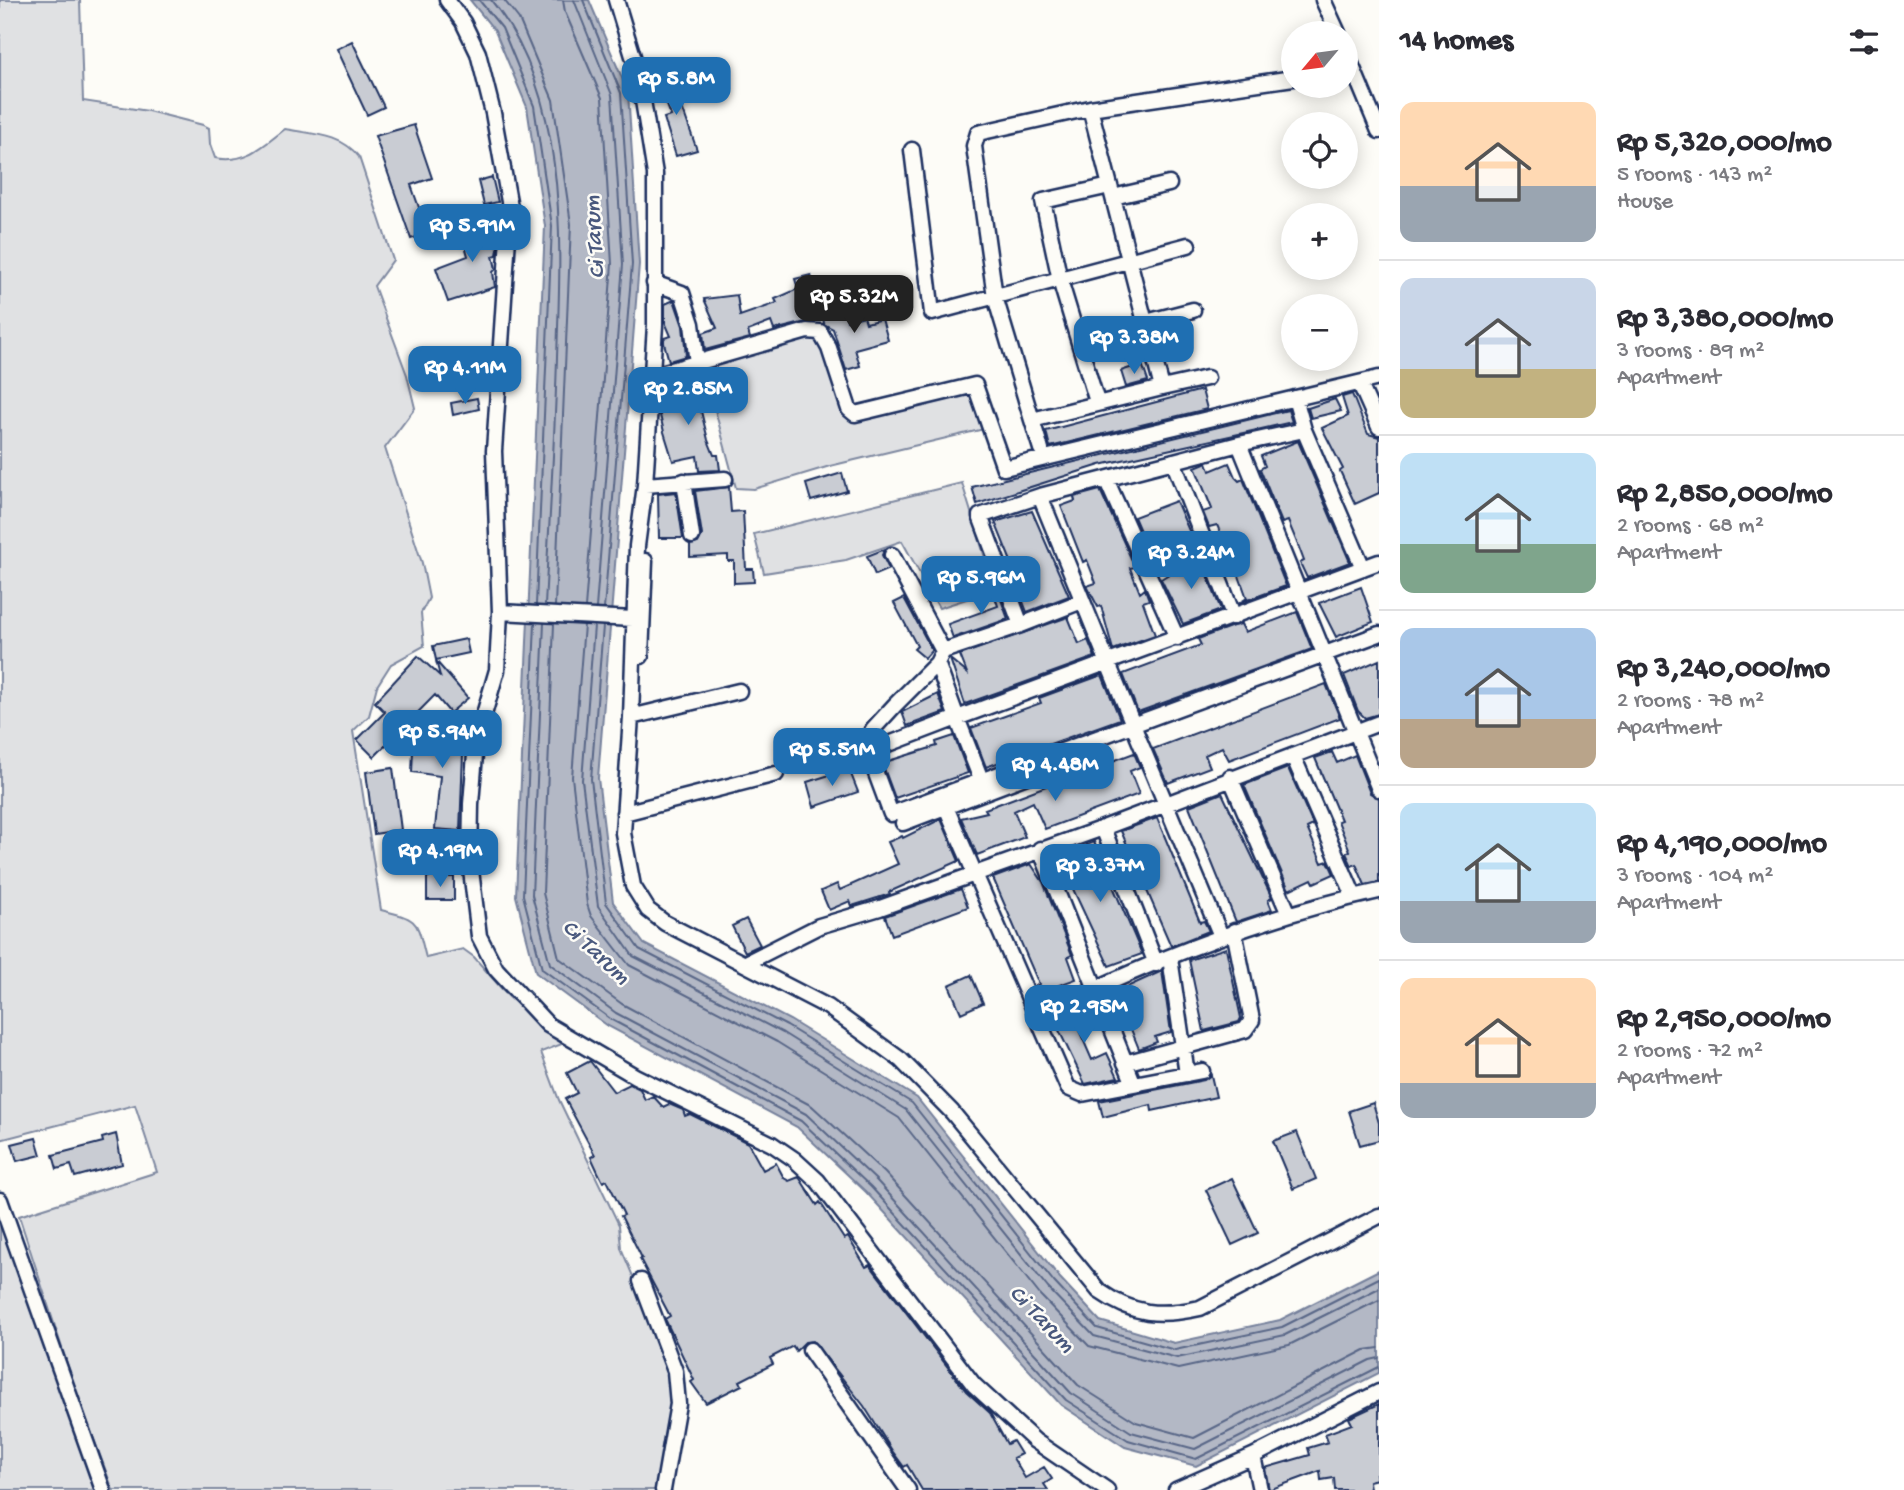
<!DOCTYPE html>
<html lang="en">
<head>
<meta charset="utf-8">
<style>
	body { margin:0; font-family:"Gochi Hand",sans-serif; background:#f7f7f7; color:#2b2b33; height:100vh; display:flex; flex-direction:column; font-size:26px; white-space:nowrap }
	* { box-sizing:border-box; margin:0 }
	p { font-size:23px; color:#7c7c81 }
	.icon { flex:none; width:38px; height:38px; fill:none; stroke:currentColor; stroke-width:2; stroke-linecap:round; stroke-linejoin:round }
	.map { position:relative; flex:1; overflow:hidden }
	.drawer { display:flex; flex-direction:column; background:#fff; width:525px }
	.drawer>* { flex:none }
	.needle { width:46px; rotate:241deg }
	.tools { position:absolute; left:1281px; top:21px; display:grid; gap:14px }
	.tools a { display:grid; place-items:center; width:77px; height:77px; border-radius:50%; background:#fff; box-shadow:0 4px 18px #0003; font-size:35px }
	.price { position:absolute; translate:-50% -60px; padding:0 16px; border-radius:14px; background:#1f6fb2; color:#fff; font-size:23px; line-height:46px; filter:drop-shadow(0 2px 4px #0008) }
	.price::after { content:''; position:absolute; left:50%; top:42px; width:21px; height:16px; margin-left:-10px; background:inherit; clip-path:polygon(0 0,100% 0,50% 100%) }
	.price.active { background:#222; color:#fff }
	ul { padding:0; list-style:none }
	li { display:flex; align-items:center; gap:21px; height:175px; padding:0 21px }
	li+li { border-top:2px solid #e1e1e2 }
	li span { display:grid; place-items:center; flex:none; width:196px; height:140px; border-radius:14px; color:#555 }
	li>.icon { margin-inline-start:auto }
	span .icon { width:84px; height:84px; fill:#fffc; stroke-width:1 }
	li b { font-size:30px }
	h2 { display:flex; justify-content:space-between; align-items:center; height:84px; padding:0 21px; font-size:30px }
	main { display:flex; flex:1; min-height:0 }
	.map>svg:first-child { display:block }
	.green { fill:#e0e1e3; stroke:#7e88a0; stroke-width:2 }
	.water { fill:#b3b8c5; stroke:#76819c; stroke-width:2 }
	.lines { fill:none; stroke-linecap:round; stroke-linejoin:round }
	.shore { stroke:#586687; stroke-width:2 }
	.building { fill:#c9ccd3; stroke:#1b2f5e; stroke-width:2 }
	.minor-casing { stroke:#1b2f5e; stroke-width:19 }
	.minor { stroke:#fdfcf7; stroke-width:14 }
	.labels { text-anchor:middle; dominant-baseline:central; stroke-width:5; stroke-linejoin:round; paint-order:stroke }
	.water-label { font-size:24px; font-style:italic; fill:#49587d; stroke:#fdfcf7 }
</style>
</head>
<body>
<main>
<div class="map">
<svg width="1379" height="1490" viewBox="0 0 1379 1490">
	<rect width="100%" height="100%" fill="#fdfcf7"/>
	<filter id="ink" filterUnits="userSpaceOnUse"><feTurbulence type="fractalNoise" baseFrequency=".0143" numOctaves="2"/><feDisplacementMap in="SourceGraphic" scale="14" xChannelSelector="R" yChannelSelector="G"/><feConvolveMatrix kernelMatrix="1 2 1 2 8 2 1 2 1" color-interpolation-filters="sRGB"/></filter>
	<g filter="url(#ink)">
		<!-- green -->
		<path class="green" d="M0 0H80L83 101 148 111 203 125 209 128 210 144 215 158C245 164 262 147 285 129 312 134 342 134 359 157L393 260 374 286 407 375 415 408 385 448 422 563 429 598 421 613 424 646 391 664 377 686 369 716 353 731 381 910C421 920 416 920 426 958L463 949 474 957 508 996 562 1044 541 1052 559 1100 619 1225 621 1248 667 1357 672 1387 671 1418 657 1490H113L77 1394 19 1216 157 1172 135 1105 0 1140Z
			M819 335 850 418 973 389 984 429 830 466 754 489 736 488 704 369 775 345Z
			M962 483 986 561 979 564 988 592 939 608 902 541 846 560 764 573 754 534Z
			M0 1209 98 1490H0Z"/>
		<!-- water -->
		<path class="water" d="M470 0H589L628 92 639 264 598 778 613 902 644 944 790 1020 917 1098 1060 1278 1100 1321 1174 1343 1280 1320 1379 1270V1373L1196 1466 1125 1447 1061 1405 866 1192 797 1127 608 1026 536 973 516 896 545 226 527 107 495 31Z"/>
		<g class="lines">
			<!-- shore -->
			<path class="shore" d="M479 0 502 28 534 106 552 226 536 605
				M491 0C569 96 561 240 557 357 555 440 549 523 545 606
				M504 0 519 19 553 100 571 224 555 606
				M563 0 565 12 602 98 612 264 585 608
				M574 0 612 95 623 264 596 608
				M583 0 621 93 632 264 604 609
				M535 623 523 895 542 969 612 1020 801 1121 871 1187 1066 1400 1128 1440 1196 1459 1379 1367
				M544 623 532 895 550 964 616 1013 806 1114 877 1181 1071 1393 1131 1432 1195 1449 1370 1360 1379 1358
				M554 624 543 893 559 958 622 1004 812 1106 885 1173 1078 1385 1136 1422 1194 1438 1365 1350 1379 1348
				M584 625 572 777 587 904 591 916 629 965 777 1042 899 1118 1040 1295 1089 1346 1178 1369 1289 1345 1379 1300
				M594 626 582 780 598 906 633 956 783 1033 906 1110 1048 1288 1094 1336 1177 1358 1285 1335 1379 1288
				M603 626 591 779 606 903 639 949 787 1026 912 1103 1054 1282 1097 1328 1175 1350 1282 1327 1379 1278"/>
		</g>
		<!-- building -->
		<path class="building" d="M352 41 384 107 367 115 336 49Z
			M669 70 697 150 676 156 664 118 671 116 656 75Z
			M414 125 432 178 411 185 428 233 411 239 375 136Z
			M492 177 498 202 484 205 478 181Z
			M492 216 498 249 497 255 493 256 496 269 493 272 495 287 448 302 436 268 468 256 466 249 476 247 471 219Z
			M811 275 822 318 774 330 771 322 748 331 750 338 705 350 703 333 717 328 704 299 737 295 740 316 777 303 775 299 798 289 795 279Z
			M674 300 683 326 686 356 669 361 664 343V338L671 336 665 322V304Z
			M845 311 847 321 864 316 866 323 882 319 888 340 855 349 860 366 846 370 833 329 824 324 823 316Z
			M1142 364 1148 381 1126 387 1121 371Z
			M692 374 708 440 714 455H718L720 470 699 471 697 456 673 461 664 432 659 411 678 405 671 380Z
			M1202 390 1207 409 1050 447 1046 431Z
			M1352 394 1368 434 1379 437V493L1355 504 1340 471 1343 469 1322 428 1348 416 1342 397Z
			M477 398 479 409 453 415 451 403Z
			M1335 399 1341 411 1311 418 1308 408Z
			M1288 410 1292 422 1100 465 977 504 972 487Z
			M1298 441 1350 562 1307 578 1300 563 1304 561 1298 545 1288 521 1282 523 1260 469 1265 466 1261 456Z
			M1207 462 1210 471 1229 463 1235 477 1239 481 1243 479 1286 586 1239 603 1247 598 1238 573 1217 525 1209 527 1203 512 1212 509 1195 467Z
			M842 473 847 491 811 501 806 484Z
			M729 487 731 512 743 511 746 569H753L754 582 734 583V561H728V555L690 557V545L698 543 702 535 695 491Z
			M1100 490 1135 567 1130 568 1140 593 1145 589 1149 600 1143 602 1155 635 1113 650 1101 606 1098 607 1087 586 1096 583 1087 560 1083 562 1061 506 1075 501 1074 497Z
			M676 492 683 538H659L658 494Z
			M1176 501 1194 542 1152 559 1134 517Z
			M1032 511 1069 596 1027 612 1009 565 1012 564 995 522Z
			M885 549 882 555 889 569 875 575 867 556Z
			M1199 555 1221 610 1183 624 1161 579Z
			M991 572 1008 619 953 638 948 624 998 606 987 573Z
			M1361 587 1373 622 1336 637 1319 603Z
			M904 598 932 650 925 658 914 649 917 646 894 603Z
			M1297 612 1312 649 1138 712 1123 674 1201 645 1198 639 1233 626 1241 624 1245 632Z
			M1068 617 1079 644 1088 640 1095 657 965 704 950 659 967 673 960 655Z
			M466 639 469 653 436 660 433 646Z
			M418 656 440 676 436 661 468 698 450 713 435 695 374 757 357 740 385 712 375 702Z
			M1379 660V714L1365 718 1358 711 1344 675Z
			M1102 675 1120 719 986 767 971 728 1041 703 1039 698Z
			M1326 684 1340 718 1229 760 1222 747 1205 755 1210 767 1168 783 1153 749Z
			M938 694 945 712 907 726 902 712Z
			M456 728H464L460 831 435 829 440 776 412 772 414 729Z
			M834 731 838 744 803 754 799 741Z
			M954 736 968 773 895 798 882 763 937 746 936 742Z
			M1332 752 1337 763 1355 755 1370 793 1379 798V882L1365 885 1356 864 1352 866 1346 853 1350 851 1338 821 1341 820 1315 758Z
			M1134 753 1140 767 1130 771 1139 794 1045 829 1033 802 1014 811 1025 837 977 855 961 818 987 812 985 809Z
			M393 768 401 830 374 834 366 772Z
			M1288 768 1313 825 1307 828 1322 863 1328 861 1334 874 1314 883 1312 879 1289 890 1244 785Z
			M849 769 858 792 814 807 807 782Z
			M1222 793 1272 898 1268 900 1272 910 1236 922 1189 806Z
			M1157 818 1200 922 1204 921 1209 931 1171 946 1121 831Z
			M941 819 959 861 889 892 890 894 852 906 850 901 829 910 821 891 837 884 840 890 898 864 888 842 902 836 903 838Z
			M1094 842 1142 954 1109 966 1058 857Z
			M1031 864 1043 882 1072 955 1068 957 1076 979 1059 985 1063 994 1046 1002 1044 997 1040 1000 1034 987 1039 984 993 878Z
			M427 877H454V900H427Z
			M961 889 968 907 892 935 885 916Z
			M746 919 760 945 745 952 732 926Z
			M1226 948 1241 1018 1239 1022 1204 1031 1189 960Z
			M1162 971 1171 1032 1155 1037 1157 1042 1139 1049 1116 992Z
			M971 975 983 1003 961 1013 949 985Z
			M1090 1002 1098 1021 1079 1030 1092 1060 1107 1053 1118 1077 1085 1084 1054 1020Z
			M590 1061 614 1092 630 1084 640 1089 645 1100 653 1096 663 1107 669 1104 683 1110 685 1116 690 1114 748 1143 763 1170 776 1163 784 1178 789 1181 799 1177 817 1205 820 1202 844 1239 848 1237 866 1267 870 1265 966 1391 990 1413 1007 1444 1013 1441 1021 1454 1013 1458 1025 1478 1044 1467 1052 1479 1044 1484 1048 1490H922L907 1465 904 1467 893 1452 864 1406 813 1341 805 1342 796 1351 793 1346 770 1358 773 1364 740 1381 742 1385 706 1403 691 1382 694 1380 665 1319 670 1316 640 1259 642 1258 621 1216 624 1215 607 1180 603 1182 598 1172 591 1157 595 1155 565 1099 577 1093 567 1073Z
			M1211 1075 1216 1097 1152 1111 1151 1105 1103 1117 1099 1101 1204 1080Z
			M1373 1103 1379 1123V1140L1360 1145 1349 1111Z
			M1297 1132 1316 1179 1293 1189 1273 1141Z
			M116 1134 122 1164 75 1177 71 1165 57 1169 53 1155 103 1142 102 1138Z
			M36 1138 41 1155 17 1161 12 1144Z
			M1232 1178 1258 1233 1232 1245 1206 1190Z
			M1379 1404V1474H1376L1377 1479 1369 1481 1370 1490H1335L1334 1478 1321 1480 1320 1471 1269 1490 1265 1468 1310 1455 1308 1448 1328 1442 1325 1434 1352 1424 1349 1418Z"/>
		<g class="lines">
			<defs>
				<path id="minor" d="M447 0 463 22 478 53 493 113 510 207 494 451 500 612 497 670 476 742 471 804 470 862 479 936 496 969 548 1025 635 1076 772 1144 794 1159 818 1181 974 1385 1035 1441 1107 1490
					M616 0 639 76 655 174V325L645 485 637 546 631 717 623 833 633 886 648 910 665 923 828 1007 901 1060 952 1112 1099 1291C1133 1315 1160 1317 1200 1308L1379 1216
					M1323 0 1338 33
					M1346 52 1379 131
					M1090 108 1162 388 1032 420 995 297 974 146 978 133 1090 108 1293 78
					M912 150 932 313 1188 245
					M1113 197 1169 184
					M654 283 682 293 692 324 697 363
					M1146 322 1193 310
					M651 376 807 331 820 332 829 348 849 409 855 414 975 385 1004 468 1379 378
					M1360 384 1379 427
					M1162 388 1207 378
					M1295 398 1304 430
					M1097 402 1060 280 1043 201 1110 186
					M1032 420 1041 449
					M1239 444 1304 430 1363 568
					M1173 461 1234 617
					M1106 479 1177 638
					M684 481 692 536
					M645 485 725 479
					M1040 496 1239 444 1379 789
					M892 555 943 651
					M500 612 633 619
					M1021 625 1082 601
					M641 656 645 561
					M633 710 631 717 739 691
					M868 752 865 744 873 729 895 705 937 663
					M1293 756 1354 896
					M1230 777 1288 912
					M982 782 957 718 1379 562
					M942 798 1068 1088 1082 1094 1202 1071
					M624 813 776 774
					M903 823 1040 771
					M1103 828 1156 964
					M1040 849 1133 1082
					M1221 936 1137 735 1134 727C1102 650 1071 573 1040 496L980 516 1021 625 943 651 937 663 957 718 868 752 891 814 1379 634
					M1170 958 1187 1074
					M746 963 819 926 880 908 1103 828 1379 723
					M1037 1017C1146 962 1260 917 1379 891
					M1125 1063 1245 1030 1252 1020 1234 931
					M0 1200 103 1490
					M641 1281 675 1371 678 1404 663 1490
					M810 1350 908 1490
					M1253 1456 1260 1490
					M1176 1490 1253 1456 1379 1392"/>
			</defs>
			<!-- minor casing -->
			<use href="#minor" class="minor-casing"/>
			<!-- minor -->
			<use href="#minor" class="minor"/>
		</g>
	</g>
	<g class="labels">
		<!-- water labels -->
		<g class="water-label">
			<text transform="translate(596 237) rotate(-94)">Ci Tarum</text>
			<text transform="translate(595 953) rotate(43)">Ci Tarum</text>
			<text transform="translate(1041 1320) rotate(46)">Ci Tarum</text>
		</g>
	</g>
</svg>
<div class="tools">
<a><svg class="needle" viewBox="-14 -14 28 28"><path d="M0-13l5 13h-10z" fill="#e53935"/><path d="M0 13l5-13h-10z" fill="#7c7c81"/></svg></a>
<a><svg class="icon" aria-label="locate" viewBox="0 0 24 24"><circle cx="12" cy="12" r="6"/><path d="M12 2v4M12 18v4M2 12h4M18 12h4"/></svg></a>
<a>+</a>
<a>−</a>
</div>
<b class="price" style="left:676px;top:117px">Rp 5.8M</b>
<b class="price" style="left:472px;top:264px">Rp 5.91M</b>
<b class="price active" style="left:854px;top:335px">Rp 5.32M</b>
<b class="price" style="left:1134px;top:376px">Rp 3.38M</b>
<b class="price" style="left:465px;top:406px">Rp 4.11M</b>
<b class="price" style="left:688px;top:427px">Rp 2.85M</b>
<b class="price" style="left:1191px;top:591px">Rp 3.24M</b>
<b class="price" style="left:981px;top:616px">Rp 5.96M</b>
<b class="price" style="left:442px;top:770px">Rp 5.94M</b>
<b class="price" style="left:832px;top:788px">Rp 5.51M</b>
<b class="price" style="left:1055px;top:803px">Rp 4.48M</b>
<b class="price" style="left:440px;top:889px">Rp 4.19M</b>
<b class="price" style="left:1100px;top:904px">Rp 3.37M</b>
<b class="price" style="left:1084px;top:1045px">Rp 2.95M</b>
</div>
<section class="drawer">
<h2>14 homes<svg class="icon" aria-label="filters" viewBox="0 0 24 24"><path d="M4 7h16M4 17h16"/><circle cx="9" cy="7" r="2"/><circle cx="15" cy="17" r="2"/></svg></h2>
<ul>
<li><span style="background:linear-gradient(#ffd9b3 60%,#9aa5b1 0)"><svg class="icon" aria-label="home" viewBox="0 0 24 24"><path d="M3 11l9-7 9 7M6 9v11h12V9"/></svg></span><div><b>Rp 5,320,000/mo</b><p>5 rooms · 143 m²</p><p>House</p></div></li>
<li><span style="background:linear-gradient(#c9d6e8 65%,#c2b280 0)"><svg class="icon" aria-label="home" viewBox="0 0 24 24"><path d="M3 11l9-7 9 7M6 9v11h12V9"/></svg></span><div><b>Rp 3,380,000/mo</b><p>3 rooms · 89 m²</p><p>Apartment</p></div></li>
<li><span style="background:linear-gradient(#bfe0f5 65%,#7fa58c 0)"><svg class="icon" aria-label="home" viewBox="0 0 24 24"><path d="M3 11l9-7 9 7M6 9v11h12V9"/></svg></span><div><b>Rp 2,850,000/mo</b><p>2 rooms · 68 m²</p><p>Apartment</p></div></li>
<li><span style="background:linear-gradient(#a9c7e8 65%,#b9a48a 0)"><svg class="icon" aria-label="home" viewBox="0 0 24 24"><path d="M3 11l9-7 9 7M6 9v11h12V9"/></svg></span><div><b>Rp 3,240,000/mo</b><p>2 rooms · 78 m²</p><p>Apartment</p></div></li>
<li><span style="background:linear-gradient(#bfe0f5 70%,#9aa5b1 0)"><svg class="icon" aria-label="home" viewBox="0 0 24 24"><path d="M3 11l9-7 9 7M6 9v11h12V9"/></svg></span><div><b>Rp 4,190,000/mo</b><p>3 rooms · 104 m²</p><p>Apartment</p></div></li>
<li><span style="background:linear-gradient(#ffd9b3 75%,#9aa5b1 0)"><svg class="icon" aria-label="home" viewBox="0 0 24 24"><path d="M3 11l9-7 9 7M6 9v11h12V9"/></svg></span><div><b>Rp 2,950,000/mo</b><p>2 rooms · 72 m²</p><p>Apartment</p></div></li>
</ul>
</section>
</main>
</body>
</html>
